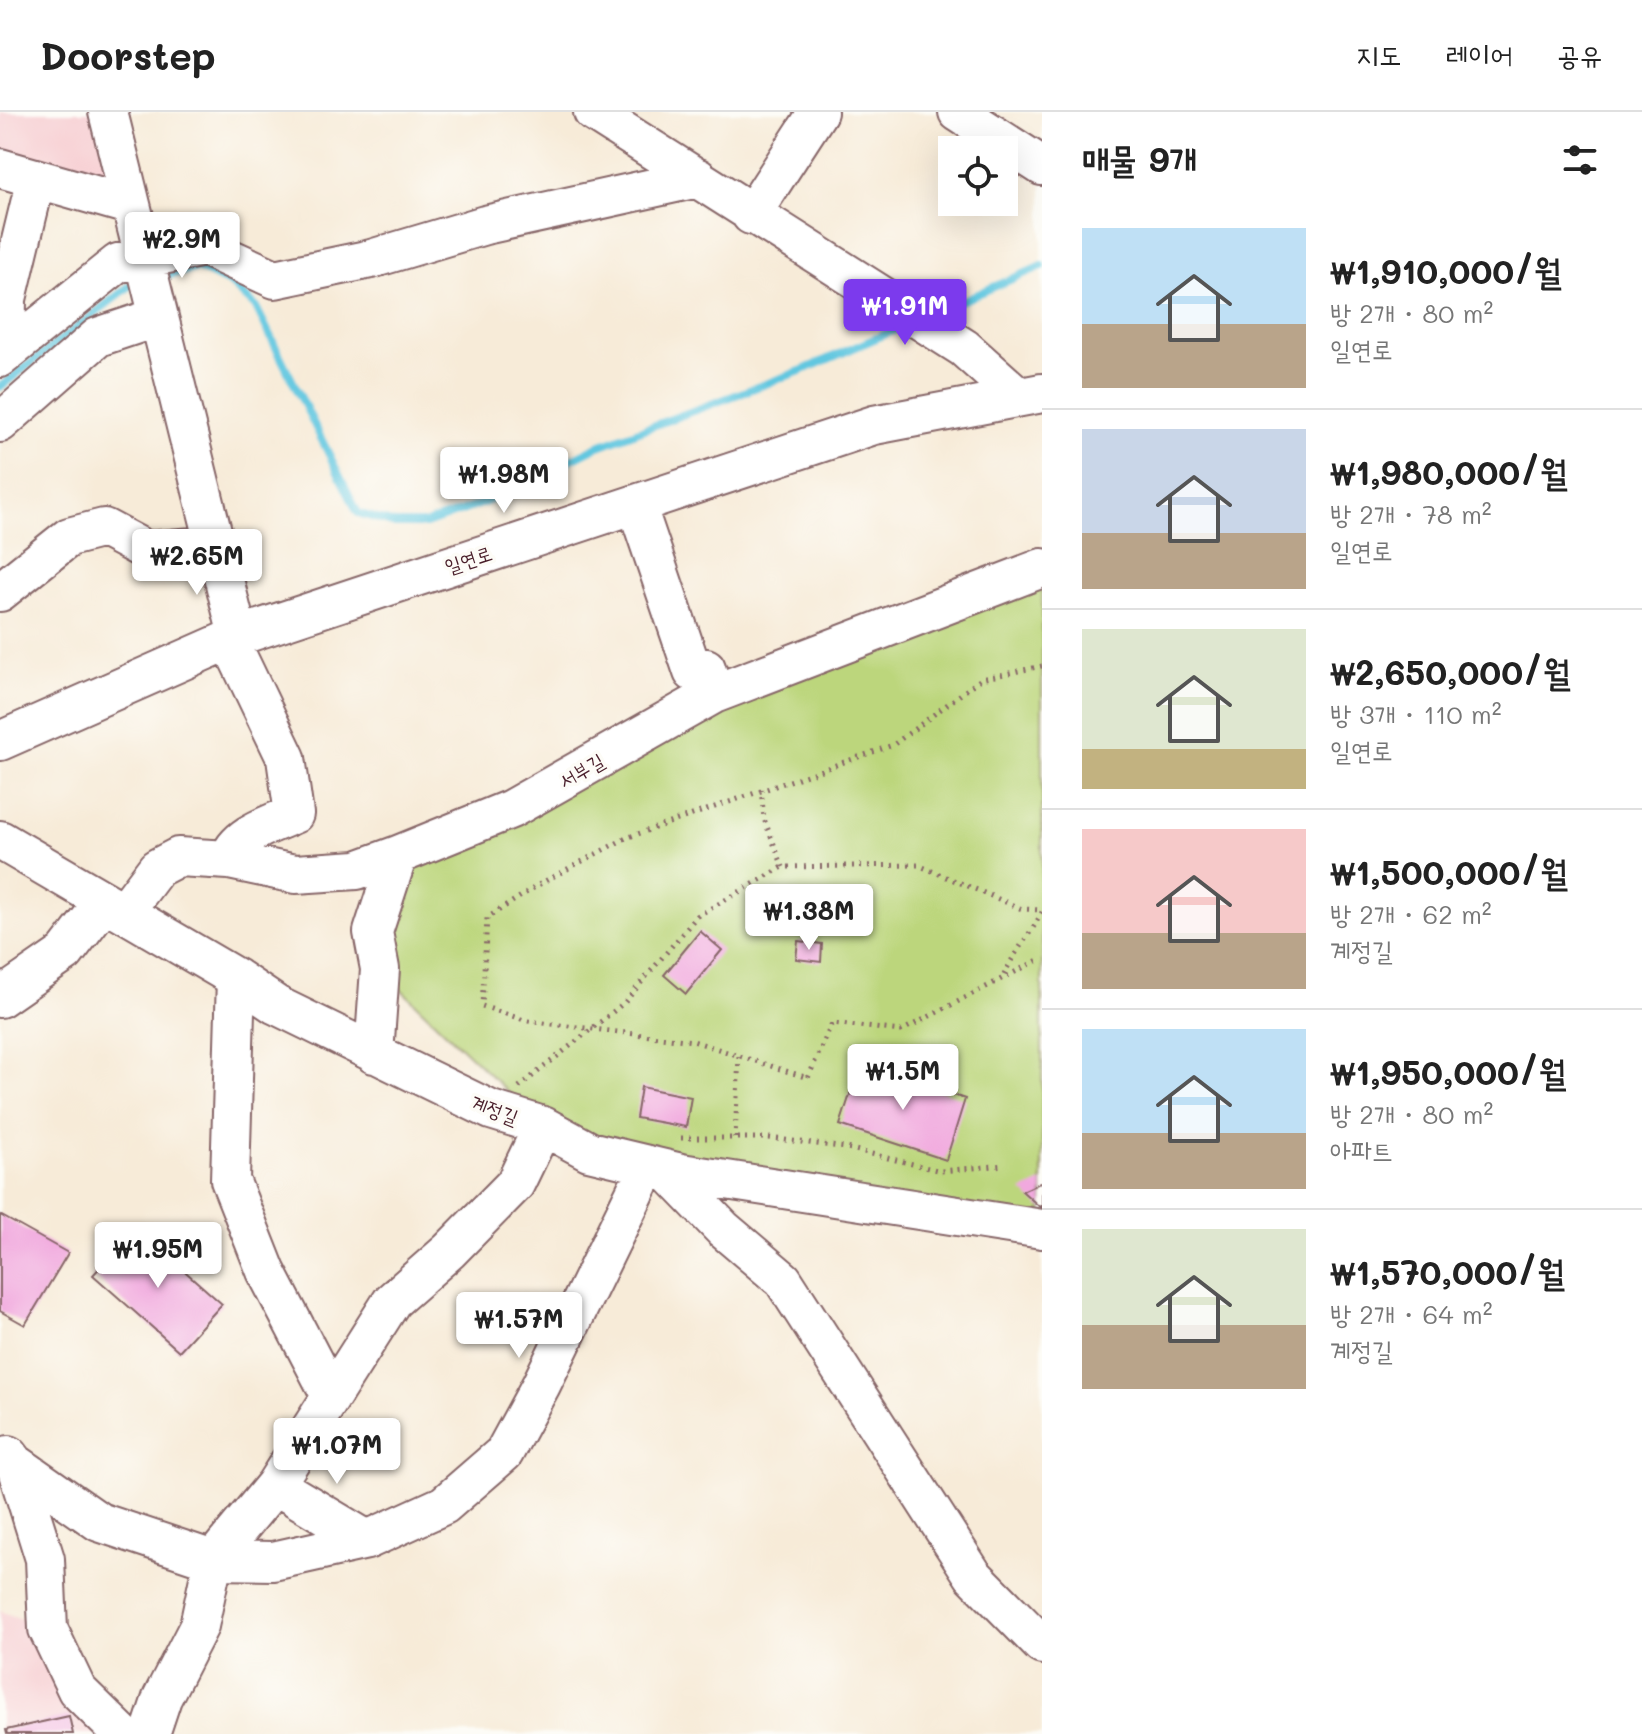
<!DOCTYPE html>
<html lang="ko">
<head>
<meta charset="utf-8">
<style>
	body { margin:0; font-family:Mali,"Poor Story",sans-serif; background:#f2f2f2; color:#222; height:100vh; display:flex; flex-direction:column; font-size:30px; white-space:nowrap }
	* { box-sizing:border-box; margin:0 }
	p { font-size:26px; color:#767676 }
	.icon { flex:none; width:44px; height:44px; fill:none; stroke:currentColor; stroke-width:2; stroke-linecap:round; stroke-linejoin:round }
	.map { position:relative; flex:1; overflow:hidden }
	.drawer { display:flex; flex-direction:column; background:#fff; width:600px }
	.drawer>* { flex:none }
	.fabs { position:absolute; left:938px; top:24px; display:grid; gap:16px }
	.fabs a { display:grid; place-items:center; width:80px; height:80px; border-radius:0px; background:#fff; box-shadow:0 8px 32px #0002; font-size:40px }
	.price { position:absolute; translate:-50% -68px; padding:0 18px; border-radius:8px; background:#fff; color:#222; font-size:26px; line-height:52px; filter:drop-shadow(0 2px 4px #0008) }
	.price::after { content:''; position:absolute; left:50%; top:48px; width:24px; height:18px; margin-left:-12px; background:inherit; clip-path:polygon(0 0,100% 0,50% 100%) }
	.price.selected { background:#7c3aed; color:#fff }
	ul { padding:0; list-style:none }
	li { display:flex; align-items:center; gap:24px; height:200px; padding:0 40px }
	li+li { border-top:2px solid #e0e0e0 }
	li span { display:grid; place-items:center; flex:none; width:224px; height:160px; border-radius:0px; color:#555 }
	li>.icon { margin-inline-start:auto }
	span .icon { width:96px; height:96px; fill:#fffc; stroke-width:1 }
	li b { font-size:34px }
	h2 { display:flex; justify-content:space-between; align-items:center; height:96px; padding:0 40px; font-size:34px }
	header { display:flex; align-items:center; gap:48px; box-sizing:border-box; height:112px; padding:0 40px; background:#fff; border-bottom:2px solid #e0e0e0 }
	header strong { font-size:38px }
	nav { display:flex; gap:44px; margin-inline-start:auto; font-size:28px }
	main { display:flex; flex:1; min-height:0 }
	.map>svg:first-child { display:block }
	.built { fill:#f7cfd3 }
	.green { fill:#bcd67b; stroke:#837a53; stroke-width:2 }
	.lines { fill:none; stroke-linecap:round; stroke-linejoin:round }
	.stream { stroke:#62c7e0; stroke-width:8 }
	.building { fill:#f1a9de }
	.minor-casing { stroke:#876668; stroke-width:42 }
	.path { stroke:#876668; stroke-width:5; stroke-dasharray:2 6; stroke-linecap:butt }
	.minor { stroke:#fff; stroke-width:38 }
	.labels { text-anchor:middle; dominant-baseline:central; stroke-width:7; stroke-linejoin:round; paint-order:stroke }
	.street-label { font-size:20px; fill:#4a1f2b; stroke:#fdfcf7 }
</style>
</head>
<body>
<header>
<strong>Doorstep</strong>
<nav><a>지도</a><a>레이어</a><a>공유</a></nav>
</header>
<main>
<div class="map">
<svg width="1042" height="1622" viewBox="0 0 1042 1622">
	<rect width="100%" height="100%" fill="#fdfcf7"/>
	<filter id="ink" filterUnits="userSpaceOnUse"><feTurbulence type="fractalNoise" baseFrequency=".0125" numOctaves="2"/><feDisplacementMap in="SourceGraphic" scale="16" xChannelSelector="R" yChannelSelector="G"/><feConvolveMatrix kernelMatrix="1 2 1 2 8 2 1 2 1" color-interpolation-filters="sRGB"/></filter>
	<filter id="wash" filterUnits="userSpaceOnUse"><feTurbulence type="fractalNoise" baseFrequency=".006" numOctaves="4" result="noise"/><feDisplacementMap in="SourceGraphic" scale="32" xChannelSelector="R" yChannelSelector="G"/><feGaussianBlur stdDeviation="1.8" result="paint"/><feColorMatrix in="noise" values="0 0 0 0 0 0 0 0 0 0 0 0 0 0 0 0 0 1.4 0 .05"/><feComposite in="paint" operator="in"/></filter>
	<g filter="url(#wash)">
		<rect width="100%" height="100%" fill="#f7ebd8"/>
		<!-- built -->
		<path class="built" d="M0 0H108L129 93 0 55Z
			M0 1499 48 1517 122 1622H0Z"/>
		<!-- green -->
		<path class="green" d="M1042 460V1117L543 1014 380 857 398 743 714 582Z"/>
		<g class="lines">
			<!-- stream -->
			<path class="stream" d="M161 165 197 156 231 172 256 195 358 401 395 412H426L486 390 596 335 803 258 908 212
				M931 202 1042 154
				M0 275 131 173 140 171"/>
		</g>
		<g id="blocks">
			<!-- building -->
			<path class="building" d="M700 819 722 838 686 882 664 863Z
				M798 829 822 832 821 850 796 847Z
				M860 952 965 987 946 1048 840 1013Z
				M641 975 691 985 686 1015 636 1006Z
				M1042 1070V1097L1022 1079Z
				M0 1103 68 1141 25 1213 0 1199Z
				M136 1116 222 1192 179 1239 93 1163Z
				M69 1604 73 1622H7L6 1618Z"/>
		</g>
	</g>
	<g filter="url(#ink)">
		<use href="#blocks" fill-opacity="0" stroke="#876668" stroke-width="2"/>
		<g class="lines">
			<defs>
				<path id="minor" d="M108 0 238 524
					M593 0 964 236 1019 285
					M958 0 1042 54
					M0 56 129 93
					M751 103 818 0
					M6 241 7 187 36 67
					M0 246 118 151 205 135 275 167 371 147 485 113 698 66
					M0 311 98 225 158 205
					M636 392 693 560 706 556 714 582
					M0 480 69 425 104 416 147 439 217 433
					M0 629 238 524 874 313 1042 281
					M0 728 236 866 276 893 491 998 543 1014 589 1039 681 1061 1042 1117
					M229 748C235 722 272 712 294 702L286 646 229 527
					M124 800 157 756 178 745 229 748 295 762 357 758 398 743 511 697 714 582 1042 456
					M236 866 230 1068 266 1159 330 1282
					M0 886 65 841 104 790
					M374 942 380 857 373 820 398 743
					M665 1057 723 1117 783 1168 973 1463 1042 1533
					M9 1343 15 1351 45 1447 48 1517 77 1578 122 1622
					M15 1351 99 1410 213 1448 273 1449 367 1428 444 1393 504 1341 541 1273 648 1054
					M275 1373 367 1428
					M150 1622 162 1586 199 1514 213 1448 275 1373 392 1189 449 1139 515 1072 543 1014"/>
			</defs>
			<!-- minor casing -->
			<use href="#minor" class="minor-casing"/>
			<!-- path -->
			<path class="path" d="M1042 554 981 567 893 633 626 726 543 770 487 806 482 894 527 909 693 929 808 966 832 911 901 919 1042 846
				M761 677 764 707 783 755
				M1004 863C1015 838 1030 824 1042 800
				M519 975 625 890 697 804 783 755 918 753 1022 797 1042 798
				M681 1026H769L847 1036 941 1059 1005 1053
				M735 1026 739 944"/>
			<!-- minor -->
			<use href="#minor" class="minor"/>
		</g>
	</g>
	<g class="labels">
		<!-- street labels -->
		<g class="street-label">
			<text transform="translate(468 447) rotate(-18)">일연로</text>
			<text transform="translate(581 658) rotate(-30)">서부길</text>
			<text transform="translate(495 997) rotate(21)">계정길</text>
		</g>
	</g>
</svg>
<div class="fabs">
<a><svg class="icon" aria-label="locate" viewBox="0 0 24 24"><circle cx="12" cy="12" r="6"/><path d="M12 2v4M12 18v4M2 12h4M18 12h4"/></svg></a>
</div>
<b class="price" style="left:182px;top:168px">₩2.9M</b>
<b class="price selected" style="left:905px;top:235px">₩1.91M</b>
<b class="price" style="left:504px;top:403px">₩1.98M</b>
<b class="price" style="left:197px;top:485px">₩2.65M</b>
<b class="price" style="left:809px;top:840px">₩1.38M</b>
<b class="price" style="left:903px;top:1000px">₩1.5M</b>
<b class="price" style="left:158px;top:1178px">₩1.95M</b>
<b class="price" style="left:519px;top:1248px">₩1.57M</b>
<b class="price" style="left:337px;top:1374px">₩1.07M</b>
</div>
<section class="drawer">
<h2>매물 9개<svg class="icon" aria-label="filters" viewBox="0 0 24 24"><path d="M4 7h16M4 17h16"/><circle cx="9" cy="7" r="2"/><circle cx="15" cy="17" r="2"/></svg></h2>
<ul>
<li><span style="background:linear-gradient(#bfe0f5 60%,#b9a48a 0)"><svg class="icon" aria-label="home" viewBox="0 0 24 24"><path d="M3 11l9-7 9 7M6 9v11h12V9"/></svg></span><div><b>₩1,910,000/월</b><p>방 2개 · 80 m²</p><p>일연로</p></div></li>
<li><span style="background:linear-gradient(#c9d6e8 65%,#b9a48a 0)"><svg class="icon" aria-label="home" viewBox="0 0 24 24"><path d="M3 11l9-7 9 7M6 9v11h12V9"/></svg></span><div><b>₩1,980,000/월</b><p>방 2개 · 78 m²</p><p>일연로</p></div></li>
<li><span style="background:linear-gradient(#dfe7d0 75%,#c2b280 0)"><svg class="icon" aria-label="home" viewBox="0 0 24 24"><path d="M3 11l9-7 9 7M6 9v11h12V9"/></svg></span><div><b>₩2,650,000/월</b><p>방 3개 · 110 m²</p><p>일연로</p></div></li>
<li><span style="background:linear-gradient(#f6c9c9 65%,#b9a48a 0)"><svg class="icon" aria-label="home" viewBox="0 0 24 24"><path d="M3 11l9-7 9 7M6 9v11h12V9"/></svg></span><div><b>₩1,500,000/월</b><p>방 2개 · 62 m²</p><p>계정길</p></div></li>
<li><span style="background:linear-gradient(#bfe0f5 65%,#b9a48a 0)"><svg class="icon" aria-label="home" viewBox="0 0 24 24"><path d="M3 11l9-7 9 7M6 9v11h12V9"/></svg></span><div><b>₩1,950,000/월</b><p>방 2개 · 80 m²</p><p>아파트</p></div></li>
<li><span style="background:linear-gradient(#dfe7d0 60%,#b9a48a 0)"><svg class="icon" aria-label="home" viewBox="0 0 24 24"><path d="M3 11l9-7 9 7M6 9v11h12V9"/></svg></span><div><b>₩1,570,000/월</b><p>방 2개 · 64 m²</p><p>계정길</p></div></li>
</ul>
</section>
</main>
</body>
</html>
